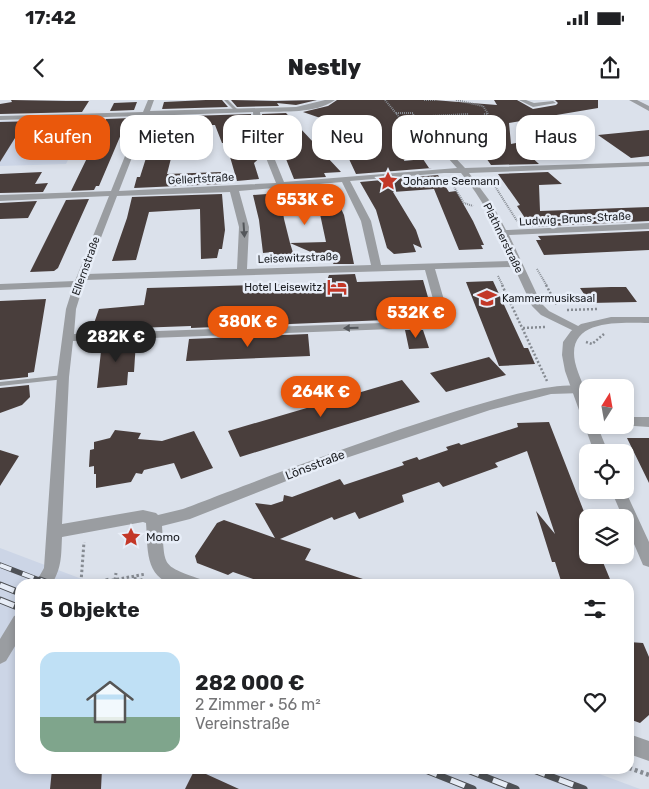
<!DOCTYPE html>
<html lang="de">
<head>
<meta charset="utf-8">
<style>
	body { margin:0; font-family:Rubik,sans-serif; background:#f2f2f2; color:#202124; height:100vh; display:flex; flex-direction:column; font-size:19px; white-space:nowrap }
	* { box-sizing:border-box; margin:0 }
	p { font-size:16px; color:#757577 }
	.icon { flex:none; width:28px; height:28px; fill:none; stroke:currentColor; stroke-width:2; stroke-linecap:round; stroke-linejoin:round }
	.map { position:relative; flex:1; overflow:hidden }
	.drawer { position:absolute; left:15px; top:479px; width:619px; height:195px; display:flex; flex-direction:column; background:#fff; border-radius:15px; box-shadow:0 2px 8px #0003 }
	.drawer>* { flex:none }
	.top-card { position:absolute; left:15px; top:15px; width:620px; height:45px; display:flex; gap:10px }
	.needle { width:32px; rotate:11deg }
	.fabs { position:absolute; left:579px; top:279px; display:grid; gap:10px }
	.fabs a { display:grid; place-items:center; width:55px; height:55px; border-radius:10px; background:#fff; box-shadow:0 2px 8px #0003; font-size:25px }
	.price { position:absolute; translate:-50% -42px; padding:0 11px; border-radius:18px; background:#ea580c; color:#fff; font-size:16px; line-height:32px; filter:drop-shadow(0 1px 2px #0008) }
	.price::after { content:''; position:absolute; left:50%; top:30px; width:15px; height:11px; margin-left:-8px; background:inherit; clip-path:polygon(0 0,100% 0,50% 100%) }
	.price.on { background:#222; color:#fff }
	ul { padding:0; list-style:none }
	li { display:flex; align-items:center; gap:15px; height:125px; padding:0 25px }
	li+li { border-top:1px solid #e0e0e0 }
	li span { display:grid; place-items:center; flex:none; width:140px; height:100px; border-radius:15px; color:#555 }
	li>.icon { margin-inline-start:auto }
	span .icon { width:60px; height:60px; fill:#fffc; stroke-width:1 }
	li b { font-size:21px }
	h2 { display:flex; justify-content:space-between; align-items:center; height:60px; padding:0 25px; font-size:21px }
	.chip { padding:0 18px; border-radius:15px; background:#fff; box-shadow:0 2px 8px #0003; font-size:18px; line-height:45px }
	.chip.on { background:#ea580c; color:#fff }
	.status { display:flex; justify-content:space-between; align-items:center; height:35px; padding:0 25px; background:#fff; direction:ltr }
	.status svg { height:14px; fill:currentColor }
	header { display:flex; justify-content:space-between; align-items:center; height:65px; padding:0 25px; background:#fff; font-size:22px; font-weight:800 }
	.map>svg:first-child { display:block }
	.built { fill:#ccd5e6 }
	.building { fill:#493e3c }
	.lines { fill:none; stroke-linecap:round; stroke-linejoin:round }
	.path-far3 { stroke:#868b92; stroke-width:2; stroke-dasharray:1 1; stroke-linecap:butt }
	.path-far2 { stroke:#868b92; stroke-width:2.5; stroke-dasharray:2 2; stroke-linecap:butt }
	.path-far1 { stroke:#868b92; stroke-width:3; stroke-dasharray:2.5 2.5; stroke-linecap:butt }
	.path { stroke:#868b92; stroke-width:4.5; stroke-dasharray:3 3; stroke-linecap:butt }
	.service { fill:#9a9da1; fill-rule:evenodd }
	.pedestrian { fill:#9a9da1; fill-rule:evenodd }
	.minor { fill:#9a9da1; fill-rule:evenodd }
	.tertiary { fill:#9a9da1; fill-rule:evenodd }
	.rail-far1-casing { stroke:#4e5156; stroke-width:5.5 }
	.rail-casing { stroke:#4e5156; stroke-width:7 }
	.rail-far1 { stroke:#e8eef8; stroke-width:4; stroke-dasharray:12; stroke-linecap:butt }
	.rail { stroke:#e8eef8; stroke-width:5; stroke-dasharray:15; stroke-linecap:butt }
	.oneway { fill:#54575b }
	.labels { text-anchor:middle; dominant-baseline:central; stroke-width:5; stroke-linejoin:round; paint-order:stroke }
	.far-street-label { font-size:11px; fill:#1b1d21; stroke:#e8eef8 }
	.far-poi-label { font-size:11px; fill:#1b1d21; stroke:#e8eef8; text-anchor:start }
	.street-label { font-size:12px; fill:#1b1d21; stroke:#e8eef8 }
	.poi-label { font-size:12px; fill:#1b1d21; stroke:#e8eef8; text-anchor:start }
</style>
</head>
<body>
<div class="status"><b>17:42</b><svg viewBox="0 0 49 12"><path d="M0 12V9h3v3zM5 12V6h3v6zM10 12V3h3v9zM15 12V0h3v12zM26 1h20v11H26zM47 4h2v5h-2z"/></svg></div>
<header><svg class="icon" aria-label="back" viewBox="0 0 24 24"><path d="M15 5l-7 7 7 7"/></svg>Nestly<svg class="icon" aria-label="share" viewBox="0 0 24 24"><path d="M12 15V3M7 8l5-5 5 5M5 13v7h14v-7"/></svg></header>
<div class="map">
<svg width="649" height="689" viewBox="0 0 649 689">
	<rect width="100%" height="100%" fill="#dbe1eb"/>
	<!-- built -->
	<path class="built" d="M89 18 66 64 0 66V21Z
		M0 448 95 484H20V669H586L640 689H0Z"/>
	<!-- building -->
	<path class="building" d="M11 0 66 1H89L82 12 0 14V4L12 2Z
		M206 0H222L228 7 162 9 164 2Z
		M231 0 275 1 317 0 296 5 277 3 279 6 237 7Z
		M337 0H433L497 5 494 0H517L533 9 556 5 558 3 555 0H598V8L509 23 511 44 516 43 539 64 491 65 484 55 474 56 443 25H415L404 61 423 59 429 68H432L356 74 349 59 367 58 335 18 329 21 303 12 328 6Z
		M137 2 134 10 110 11 114 3Z
		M286 13 341 72 324 73 326 77 294 79 286 59 275 44 272 47 264 28 262 14Z
		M251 14 252 29 263 55 254 63 259 79 237 81 226 43H222L215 25H196L180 23 167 74 221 72 222 84 134 88 137 77H140L159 17Z
		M131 18 128 25H125L99 86H96L94 90 71 91 106 19Z
		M77 20 67 36 15 38 0 62V22Z
		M649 30V56L631 58 598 35Z
		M42 72 35 84 48 83 43 92 0 93V74Z
		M548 72 562 84 539 85 540 111 649 107V121L531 127 517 106 520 105 498 74Z
		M438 75 449 92 456 91 473 121 484 145H481L483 149 459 150 434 89 393 92 416 130 422 148 413 144 416 152 394 154 387 148 376 110 360 82Z
		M330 85 344 115 354 164H333L334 162 290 143 294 156 273 157V152L263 153 259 120 253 95 280 93 284 119 290 143 326 142 317 100 304 102 298 88Z
		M222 94 225 130 222 149H219L217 158 201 159 200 109 149 112 136 160 112 161 127 118 132 97Z
		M89 99 58 168 54 171 30 172 66 100Z
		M37 101 28 118 0 119V103Z
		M649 131V150L544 155 536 140H541L538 136Z
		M355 174 357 182 423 180 434 218 191 228V226L136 228V230L103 231V229H92L99 209 144 205 147 188 326 183 329 175Z
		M493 181 524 248H528L535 264 499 266 466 182Z
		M611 187H626L637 202 590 203 580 188Z
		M46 199 34 272 28 273V277L0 280V201Z
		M405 230H423L429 248 409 249Z
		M308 234 310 256 186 261 189 239Z
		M136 241 134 272H128L127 285 97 288 102 242Z
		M489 257 506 275 446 292 430 273Z
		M402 280 420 302 240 357 228 331Z
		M29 285 30 297 22 305 0 313V288Z
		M549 322 588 422V455H600L612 484H562L555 462H552L536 411 555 434 527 351 495 363 498 367 443 387 439 382 402 395 404 402 359 419 355 412 334 420 332 417 280 439 311 449 305 460 369 481 368 484H268L233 472 228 475 197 463 195 456 217 423 224 420 275 438 255 403 271 405 283 401 284 395 292 397 340 379 344 385 404 365 402 362 417 357 419 360 448 350 446 347 459 343 461 345 518 327 517 323Z
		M115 330 141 333 138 339 162 341 194 331 213 368 181 379 174 363 144 370 142 374 136 373 131 382 96 388V374H94V366L89 367 90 350 94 349V342L110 338Z
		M627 338H649V383Z
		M0 350 19 356 0 386Z
		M629 542 643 543 649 557V615L640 623 629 619Z
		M52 669H102L101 689H50Z
		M195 669 239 689H185Z"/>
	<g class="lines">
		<!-- path-far3 -->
		<path class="path-far3" d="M385 0 420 42
			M424 0H435
			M456 0 483 6 488 14H483
			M396 13H413L416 26 420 30
			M413 17 468 14
			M491 80 517 121
			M451 82 464 103 473 106
			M537 169 547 186
			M498 176 503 186"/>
		<!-- path-far2 -->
		<path class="path-far2" d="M502 185 547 281
			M546 185 557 205
			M567 210 598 209
			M523 228 545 227
			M586 242 592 244 604 234"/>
		<!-- path-far1 -->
		<path class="path-far1" d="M134 478 143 482
			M115 480 116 473
			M81 482 84 442
			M102 482 146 474"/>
		<!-- path -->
		<path class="path" d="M140 480 149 484
			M81 484V480
			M88 484 109 480
			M629 668 649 675"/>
		<!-- service -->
		<path class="service" d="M224 0H228L238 10V12H236Z
			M63 275H65L66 277 65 279 0 286V282Z"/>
		<!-- pedestrian -->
		<path class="pedestrian" d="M519 0H526L534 3 553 1 556 3 533 7Z"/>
		<!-- minor -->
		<path class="minor" d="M148 0H154L150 11 296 7 325 0H335C315 14 284 11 260 12L262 28 284 82 457 68 427 35V31H430L465 68 649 62V66L469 73 492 104 506 130 649 123V129L509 135 541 203 549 211 582 228 584 230 582 232 578 233 541 215 532 206 514 167 435 169 451 224 445 227 73 241 69 277 62 424 143 410 156 413 158 415 183 409C228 392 563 260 584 290L582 293 551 294 490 310 340 360 190 419 162 426C165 467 161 465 200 479L202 484C193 484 183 485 175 484 144 479 148 446 146 423L143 422 62 437C61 457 62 466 52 484H35L44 468 57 277 66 209 73 187 0 190V184L75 181 109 96 0 101V95L111 91 141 16 0 20V16L143 12ZM253 12 254 28 276 83 119 91 148 16ZM444 73H461C484 100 497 130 511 161L381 165 371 121 350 81ZM342 82 361 121 371 165 247 169 249 127 239 91ZM230 92 239 127 237 169 87 174 117 96ZM425 170 439 221 74 234 76 209 85 180Z
			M629 0H637L649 6V11Z
			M625 317H649V327L620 325H625Z
			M20 514V538L6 561 0 564V539L14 516Z
			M629 634 649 641V661L629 654Z"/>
		<!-- tertiary -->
		<path class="tertiary" d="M611 217H649V223C621 223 566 218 575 262 578 275 586 289 588 302 588 309 588 317 588 325H597L608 352H594L565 271 562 255 563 242 571 231 581 224Z
			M611 390H625L649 442V467L643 465 625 423V418H623Z"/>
		<defs>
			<path id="rail-far1" d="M0 465 44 482"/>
			<path id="rail" d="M40 480 50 484
				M0 485 20 493
				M0 500 20 508
				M423 669 473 689
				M465 669 516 689
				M531 669 584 689"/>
		</defs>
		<!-- rail-far1 casing -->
		<use href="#rail-far1" class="rail-far1-casing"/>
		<!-- rail casing -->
		<use href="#rail" class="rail-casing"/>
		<!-- rail-far1 -->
		<use href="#rail-far1" class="rail-far1"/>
		<!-- rail -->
		<use href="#rail" class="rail"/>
	</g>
	<!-- one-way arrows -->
	<defs><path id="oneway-solid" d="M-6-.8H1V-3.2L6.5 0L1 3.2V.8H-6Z" transform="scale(1.25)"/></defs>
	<g class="oneway">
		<use href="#oneway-solid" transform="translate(244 130) rotate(86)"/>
		<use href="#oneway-solid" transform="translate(351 228) rotate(178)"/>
	</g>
	<!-- icons -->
	<defs>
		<symbol id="sight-bare" viewBox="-9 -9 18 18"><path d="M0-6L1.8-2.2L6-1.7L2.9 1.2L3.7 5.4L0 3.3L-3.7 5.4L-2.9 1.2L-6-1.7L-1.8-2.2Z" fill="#c33727" stroke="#e8eef8" stroke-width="2.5" paint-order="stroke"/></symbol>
		<symbol id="hotel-bare" viewBox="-9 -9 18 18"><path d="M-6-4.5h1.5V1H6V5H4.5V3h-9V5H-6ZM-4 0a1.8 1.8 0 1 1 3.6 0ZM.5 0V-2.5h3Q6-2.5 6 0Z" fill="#c33727" stroke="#e8eef8" stroke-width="2.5" paint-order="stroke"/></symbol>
		<symbol id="university-bare" viewBox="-9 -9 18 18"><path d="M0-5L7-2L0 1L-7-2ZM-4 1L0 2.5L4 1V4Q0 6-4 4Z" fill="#c33727" stroke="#e8eef8" stroke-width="2.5" paint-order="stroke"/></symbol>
	</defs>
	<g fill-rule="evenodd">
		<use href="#sight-bare" x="374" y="67" width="28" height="28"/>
		<use href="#hotel-bare" x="323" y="173" width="28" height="28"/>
		<use href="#university-bare" x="473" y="184" width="28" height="28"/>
		<use href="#sight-bare" x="117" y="423" width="28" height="28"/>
	</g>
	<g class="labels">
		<!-- far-street labels -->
		<g class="far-street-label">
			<text transform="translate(201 79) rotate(-3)">Gellertstraße</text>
			<text transform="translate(575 119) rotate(-3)">Ludwig-Bruns-Straße</text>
			<text transform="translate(503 138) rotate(64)">Plathnerstraße</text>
			<text transform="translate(298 158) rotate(-2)">Leisewitzstraße</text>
			<text transform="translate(86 166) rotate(-70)">Ellernstraße</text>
		</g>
		<!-- far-poi labels -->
		<g class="far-poi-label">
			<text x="403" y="81">Johanne Seemann</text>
			<text x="322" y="187" text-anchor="end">Hotel Leisewitz</text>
			<text x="502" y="198">Kammermusiksaal</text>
		</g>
		<!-- street labels -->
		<g class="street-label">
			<text transform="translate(315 365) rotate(-21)">Lönsstraße</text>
		</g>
		<!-- poi labels -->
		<g class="poi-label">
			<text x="146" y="437">Momo</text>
		</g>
	</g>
</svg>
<div class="fabs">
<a><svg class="needle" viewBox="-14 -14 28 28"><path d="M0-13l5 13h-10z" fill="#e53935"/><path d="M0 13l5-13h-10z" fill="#757577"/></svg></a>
<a><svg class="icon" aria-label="locate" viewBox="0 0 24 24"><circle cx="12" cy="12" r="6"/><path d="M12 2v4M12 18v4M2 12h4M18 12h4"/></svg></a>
<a><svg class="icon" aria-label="layers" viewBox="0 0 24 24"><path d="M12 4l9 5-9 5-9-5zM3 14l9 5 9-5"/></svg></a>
</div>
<b class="price" style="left:305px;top:126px">553K €</b>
<b class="price" style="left:416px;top:239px">532K €</b>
<b class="price" style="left:248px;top:248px">380K €</b>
<b class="price on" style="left:116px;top:263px">282K €</b>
<b class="price" style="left:321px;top:318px">264K €</b>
<div class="top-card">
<a class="chip on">Kaufen</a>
<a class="chip">Mieten</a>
<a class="chip">Filter</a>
<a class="chip">Neu</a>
<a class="chip">Wohnung</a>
<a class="chip">Haus</a>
</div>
<section class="drawer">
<h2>5 Objekte<svg class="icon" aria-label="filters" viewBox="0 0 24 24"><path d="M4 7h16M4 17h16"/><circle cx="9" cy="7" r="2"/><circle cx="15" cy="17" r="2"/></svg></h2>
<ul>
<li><span style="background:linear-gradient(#bfe0f5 65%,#7fa58c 0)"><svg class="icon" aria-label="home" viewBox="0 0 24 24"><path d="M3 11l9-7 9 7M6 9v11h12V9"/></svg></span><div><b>282 000 €</b><p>2 Zimmer · 56 m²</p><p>Vereinstraße</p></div><svg class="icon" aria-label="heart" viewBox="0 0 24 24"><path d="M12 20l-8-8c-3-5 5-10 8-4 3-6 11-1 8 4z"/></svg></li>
</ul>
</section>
</div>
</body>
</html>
